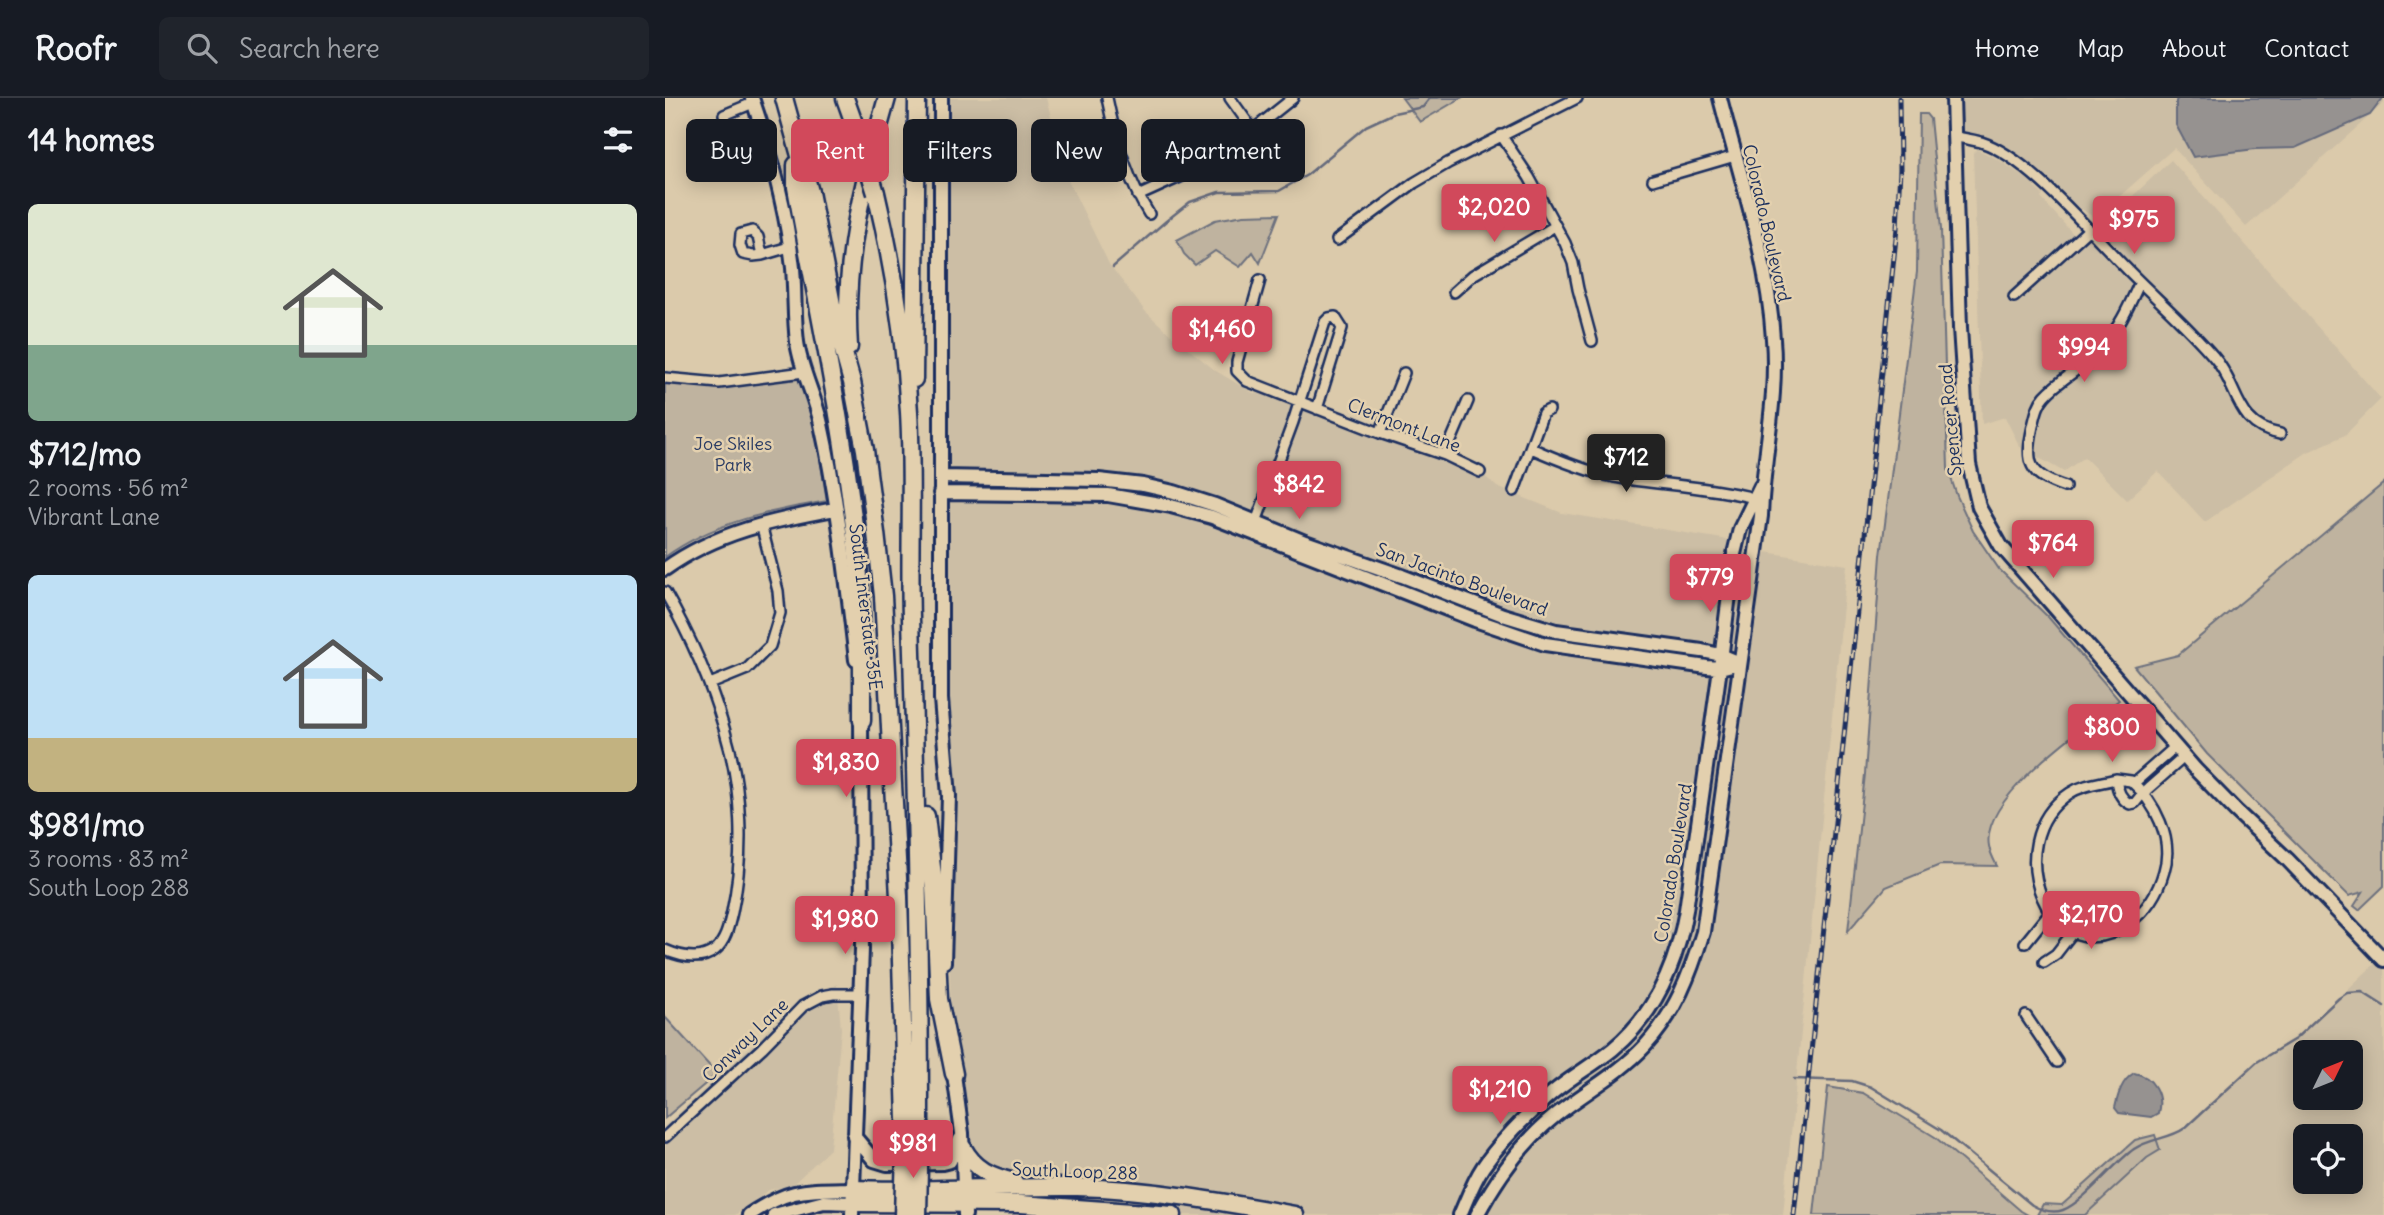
<!DOCTYPE html>
<html lang="en">
<head>
<meta charset="utf-8">
<style>
	body { margin:0; font-family:Delius,sans-serif; background:#20242c; color:#f1f3f6; height:100vh; display:flex; flex-direction:column; font-size:26px; white-space:nowrap }
	* { box-sizing:border-box; margin:0 }
	p { font-size:23px; color:#9ea1a6 }
	.icon { flex:none; width:38px; height:38px; fill:none; stroke:currentColor; stroke-width:2; stroke-linecap:round; stroke-linejoin:round }
	.map { position:relative; flex:1; overflow:hidden }
	.drawer { display:flex; flex-direction:column; background:#171b24; width:665px }
	.drawer>* { flex:none }
	.top-card { position:absolute; left:21px; top:21px; width:665px; height:63px; display:flex; gap:14px }
	.needle { width:46px; rotate:47deg }
	.controls { position:absolute; left:1628px; top:942px; display:grid; gap:14px }
	.controls a { display:grid; place-items:center; width:70px; height:70px; border-radius:10px; background:#171b24; box-shadow:0 4px 18px #0003; font-size:35px }
	.price { position:absolute; translate:-50% -60px; padding:0 16px; border-radius:7px; background:#d1495b; color:#fff; font-size:23px; line-height:46px; filter:drop-shadow(0 2px 4px #0008) }
	.price::after { content:''; position:absolute; left:50%; top:42px; width:21px; height:16px; margin-left:-10px; background:inherit; clip-path:polygon(0 0,100% 0,50% 100%) }
	.price.on { background:#222; color:#fff }
	ul { padding:0; list-style:none }
	li { display:grid; align-content:center; gap:14px; height:371px; padding:0 28px }
	li span { display:grid; place-items:center; height:217px; border-radius:10px; color:#555 }
	li>.icon { margin-inline-start:auto }
	span .icon { width:126px; height:126px; fill:#fffc; stroke-width:1 }
	li b { font-size:30px }
	h2 { display:flex; justify-content:space-between; align-items:center; height:84px; padding:0 28px; font-size:30px }
	.chip { padding:0 24px; border-radius:10px; background:#171b24; box-shadow:0 4px 18px #0003; font-size:24px; line-height:63px }
	.chip.on { background:#d1495b; color:#fff }
	header { display:flex; align-items:center; gap:42px; box-sizing:border-box; height:98px; padding:0 35px; background:#171b24; border-bottom:2px solid #363941 }
	header strong { font-size:33px }
	nav { display:flex; gap:38px; margin-inline-start:auto; font-size:24px }
	.search { width:490px; height:63px; background:#20242c; display:flex; align-items:center; gap:18px; box-sizing:border-box; padding:0 24px; border-radius:10px; color:#9ea1a6; font-size:26px }
	main { display:flex; flex:1; min-height:0 }
	.map>svg:first-child { display:block }
	.built { fill:#ccbea5; fill-rule:evenodd }
	.green { fill:#bfb39f; stroke:#6d717e; stroke-width:2 }
	.water { fill:#969290; stroke:#656a7c; stroke-width:2 }
	.lines { fill:none; stroke-linecap:round; stroke-linejoin:round }
	.stream { stroke:#656a7c; stroke-width:2.5 }
	.street-casing { stroke:#1b2f5e; stroke-width:14 }
	.secondary-casing { stroke:#1b2f5e; stroke-width:18 }
	.highway-casing { stroke:#1b2f5e; stroke-width:21 }
	.street { stroke:#e3d0ae; stroke-width:9 }
	.secondary { stroke:#e3d0ae; stroke-width:12 }
	.highway { stroke:#e3d0ae; stroke-width:16 }
	.rail-casing { stroke:#1b2f5e; stroke-width:5 }
	.rail { stroke:#e3d0ae; stroke-width:2.5; stroke-dasharray:8; stroke-linecap:butt }
	.highway-bridge-casing { stroke:#1b2f5e; stroke-width:21; stroke-linecap:butt }
	.highway-bridge { stroke:#e3d0ae; stroke-width:16 }
	.labels { text-anchor:middle; dominant-baseline:central; stroke-width:5; stroke-linejoin:round; paint-order:stroke }
	.street-label { font-size:18px; fill:#1b2f5e; stroke:#e3d0ae }
	.park-label { font-size:18px; fill:#2b3c64; stroke:#e3d0ae }
</style>
</head>
<body>
<header>
<strong>Roofr</strong>
<div class="search"><svg class="icon" aria-label="search" viewBox="0 0 24 24"><circle cx="10" cy="10" r="6"/><path d="M15 15l6 6"/></svg>Search here</div>
<nav><a>Home</a><a>Map</a><a>About</a><a>Contact</a></nav>
</header>
<main>
<section class="drawer">
<h2>14 homes<svg class="icon" aria-label="filters" viewBox="0 0 24 24"><path d="M4 7h16M4 17h16"/><circle cx="9" cy="7" r="2"/><circle cx="15" cy="17" r="2"/></svg></h2>
<ul>
<li><span style="background:linear-gradient(#dfe7d0 65%,#7fa58c 0)"><svg class="icon" aria-label="home" viewBox="0 0 24 24"><path d="M3 11l9-7 9 7M6 9v11h12V9"/></svg></span><div><b>$712/mo</b><p>2 rooms · 56 m²</p><p>Vibrant Lane</p></div></li>
<li><span style="background:linear-gradient(#bfe0f5 75%,#c2b280 0)"><svg class="icon" aria-label="home" viewBox="0 0 24 24"><path d="M3 11l9-7 9 7M6 9v11h12V9"/></svg></span><div><b>$981/mo</b><p>3 rooms · 83 m²</p><p>South Loop 288</p></div></li>
</ul>
</section>
<div class="map">
<svg width="1719" height="1117" viewBox="0 0 1719 1117">
	<rect width="100%" height="100%" fill="#dbcaab"/>
	<filter id="ink" filterUnits="userSpaceOnUse"><feTurbulence type="fractalNoise" baseFrequency=".0143" numOctaves="2"/><feDisplacementMap in="SourceGraphic" scale="14" xChannelSelector="R" yChannelSelector="G"/><feConvolveMatrix kernelMatrix="1 2 1 2 8 2 1 2 1" color-interpolation-filters="sRGB"/></filter>
	<g filter="url(#ink)">
		<!-- built -->
		<path class="built" d="M280 0H381L403 82 444 166 480 213 506 237 551 273 588 295 635 303 815 374 832 389 897 415 1058 441 1094 453 1182 467 1118 1117H310L312 1101 286 925 284 834 292 713 283 613Z
			M1292 0H1719V5L1581 129 1509 50 1430 120 1318 45 1290 39Z
			M1312 51 1334 62 1369 86V89L1378 97 1376 100 1417 146 1506 62 1716 301 1680 337 1641 355 1540 424 1493 373 1462 402 1419 359 1399 374 1355 349 1340 319 1317 326 1308 55Z
			M1717 859 1719 862V1117H1420L1482 1060 1495 1052 1492 1041 1511 1036 1520 1030 1592 964 1630 941ZM1640 954H1685V999H1640ZM1640 1038H1685V1083H1640Z
			M172 886 176 931 165 1051 127 1087 104 1092 70 1117H0V1028L126 911Z"/>
		<!-- green -->
		<path class="green" d="M737 0H796L755 24Z
			M1254 16H1261L1265 21 1276 131 1283 371 1292 398 1308 433 1334 471 1384 520 1454 602C1419 629 1315 700 1324 748 1325 755 1329 762 1332 768L1275 767 1221 789 1183 833 1200 676 1216 457 1252 174Z
			M614 116 595 165 588 154 575 169 550 153 530 167 519 156 512 142 550 122 579 117Z
			M129 280 137 282 150 329 162 403C105 413 48 424 0 459V284C44 288 85 289 129 280Z
			M1719 385V788L1694 812 1689 808 1698 794 1684 798 1542 656 1469 568 1513 557Z
			M0 919 52 976 0 1020Z
			M1163 989 1198 995 1270 1039 1356 1113 1363 1117H1149Z
			M1490 1037 1495 1052 1482 1060 1420 1117H1372L1378 1106 1397 1107 1470 1042Z"/>
		<!-- water -->
		<path class="water" d="M1513 0H1718L1705 17 1630 50 1590 51 1528 59 1511 27V3Z
			M1469 975C1488 978 1498 997 1493 1015L1486 1019 1454 1015 1450 1010C1453 996 1457 982 1469 975Z"/>
		<g class="lines">
			<!-- stream -->
			<path class="stream" d="M448 169 501 123 525 104 554 94 614 93 642 77 701 28 729 15 758 9 765 0
				M1129 981 1187 983 1206 989 1276 1032 1367 1107C1376 1112 1387 1116 1398 1112 1419 1104 1449 1065 1469 1051 1485 1040 1505 1041 1520 1030L1592 964 1630 941 1674 900 1682 895 1697 894 1719 908"/>
			<defs>
				<path id="street" d="M442 0C450 40 462 81 484 116
					M565 0 588 32
					M59 17 88 5
					M836 37 864 79 900 145 908 165 913 191 927 243
					M1290 39C1299 40 1308 42 1316 44 1363 59 1424 133 1460 169 1489 199 1522 227 1549 259 1574 287 1569 328 1615 336
					M988 82 1070 58
					M473 98 548 64 628 0
					M87 133 93 139 97 157 88 158 78 156 75 147 76 136Z
					M672 142 749 85 783 65 912 0
					M97 157 124 149
					M595 182 572 264V273L582 283 715 335 780 357 815 374
					M789 194 808 177 890 128
					M1349 199 1423 132
					M0 280 54 285 139 274
					M715 335 739 275
					M866 350C893 362 920 373 949 379 995 387 1043 388 1089 400
					M780 357 803 303
					M1400 389C1363 377 1360 364 1368 328 1371 317 1372 307 1380 298 1397 279 1421 269 1437 249 1455 229 1464 208 1475 184
					M849 393 878 315 884 312
					M591 424 628 324 660 224 664 220 670 219 677 230 652 311
					M0 494C25 538 45 582 59 630 77 689 80 754 67 814 64 827 61 843 50 852 35 864 16 859 0 852
					M45 586 82 571 105 548 115 515 113 493 96 426
					M1451 681 1466 683C1490 704 1509 741 1499 773 1493 795 1482 812 1464 825 1388 882 1329 745 1405 695 1419 686 1436 685 1451 681Z
					M1451 681C1452 691 1455 701 1465 706L1470 705 1478 695 1519 659
					M1469 685 1510 649
					M1360 845 1385 814
					M1379 864 1391 856 1408 834
					M1361 918 1392 964
					M0 1039 97 950 138 908 157 898 168 896H196"/>
				<path id="secondary" d="M87 0C105 52 122 115 128 170 130 195 129 220 132 244 136 273 150 298 156 326 173 403 182 484 191 562
					M276 0V601L284 698 279 864
					M1288 0 1295 230 1304 366 1314 409 1336 448 1530 671 1571 713 1622 761 1719 862
					M276 379 434 382 478 387 509 394 550 407 640 444 737 478 838 517 891 533 1037 553 1056 557 1075 565
					M275 395 443 397 506 408 547 419 810 522 880 546 1042 569 1055 570 1075 565
					M0 471C51 434 110 422 170 411
					M288 969 297 1035 300 1117
					M189 1038 209 1062 222 1066 277 1065 285 1063 295 1041
					M84 1117C125 1090 139 1092 187 1091
					M109 1117 159 1104 187 1105
					M187 1117 197 851 196 615
					M795 1117C802 1101 808 1084 818 1069 835 1044 857 1022 879 1002 900 982 926 969 948 951 990 916 1012 865 1021 812L1055 570 1069 456 1075 431 1096 388
					M812 1117C833 1078 857 1044 891 1017 921 993 954 976 980 948 1011 914 1025 877 1038 834L1096 418C1098 359 1113 300 1108 241 1103 159 1075 79 1055 0"/>
				<path id="highway" d="M119 0 145 94 171 227 187 284 200 352 211 435 218 498 234 799 241 1023
					M180 0 191 31
					M131 67V89C152 208 179 327 191 447 198 505 197 564 197 623
					M211 95C228 166 240 240 244 314 248 383 244 452 246 520 251 688 255 855 255 1023
					M184 249C178 160 198 84 222 0
					M249 281 252 0
					M261 718 269 787 274 901 289 976
					M298 1050C310 1072 326 1078 349 1084
					M187 1091C262 1094 337 1088 412 1089 486 1091 558 1104 630 1117
					M187 1105 356 1106 508 1117"/>
			</defs>
			<!-- street casing -->
			<use href="#street" class="street-casing"/>
			<!-- secondary casing -->
			<use href="#secondary" class="secondary-casing"/>
			<!-- highway casing -->
			<use href="#highway" class="highway-casing"/>
			<!-- street -->
			<use href="#street" class="street"/>
			<!-- secondary -->
			<use href="#secondary" class="secondary"/>
			<!-- highway -->
			<use href="#highway" class="highway"/>
			<defs>
				<path id="rail" d="M1129 1117 1232 130 1235 71 1234 0"/>
			</defs>
			<!-- rail casing -->
			<use href="#rail" class="rail-casing"/>
			<!-- rail -->
			<use href="#rail" class="rail"/>
			<defs>
				<path id="highway-bridge" d="M191 31 211 95
					M238 1117 241 1023
					M253 1117 255 1023"/>
			</defs>
			<!-- highway-bridge casing -->
			<use href="#highway-bridge" class="highway-bridge-casing"/>
			<!-- highway-bridge -->
			<use href="#highway-bridge" class="highway-bridge"/>
		</g>
	</g>
	<g class="labels">
		<!-- street labels -->
		<g class="street-label">
			<text transform="translate(1102 125) rotate(77)">Colorado Boulevard</text>
			<text transform="translate(1285 322) rotate(-95)">Spencer Road</text>
			<text transform="translate(739 327) rotate(21)">Clermont Lane</text>
			<text transform="translate(797 481) rotate(20)">San Jacinto Boulevard</text>
			<text transform="translate(201 509) rotate(83)">South Interstate 35E</text>
			<text transform="translate(1008 765) rotate(-81)">Colorado Boulevard</text>
			<text transform="translate(80 942) rotate(-44)">Conway Lane</text>
			<text transform="translate(410 1073) rotate(2)">South Loop 288</text>
		</g>
		<!-- park labels -->
		<g class="park-label">
			<text x="68" y="345">Joe Skiles<tspan x="68" dy="21">Park</tspan></text>
		</g>
	</g>
</svg>
<div class="controls">
<a><svg class="needle" viewBox="-14 -14 28 28"><path d="M0-13l5 13h-10z" fill="#e53935"/><path d="M0 13l5-13h-10z" fill="#9ea1a6"/></svg></a>
<a><svg class="icon" aria-label="locate" viewBox="0 0 24 24"><circle cx="12" cy="12" r="6"/><path d="M12 2v4M12 18v4M2 12h4M18 12h4"/></svg></a>
</div>
<b class="price" style="left:829px;top:146px">$2,020</b>
<b class="price" style="left:1469px;top:158px">$975</b>
<b class="price" style="left:557px;top:268px">$1,460</b>
<b class="price" style="left:1419px;top:286px">$994</b>
<b class="price on" style="left:961px;top:396px">$712</b>
<b class="price" style="left:634px;top:423px">$842</b>
<b class="price" style="left:1388px;top:482px">$764</b>
<b class="price" style="left:1045px;top:516px">$779</b>
<b class="price" style="left:1447px;top:666px">$800</b>
<b class="price" style="left:181px;top:701px">$1,830</b>
<b class="price" style="left:1426px;top:853px">$2,170</b>
<b class="price" style="left:180px;top:858px">$1,980</b>
<b class="price" style="left:835px;top:1028px">$1,210</b>
<b class="price" style="left:248px;top:1082px">$981</b>
<div class="top-card">
<a class="chip">Buy</a>
<a class="chip on">Rent</a>
<a class="chip">Filters</a>
<a class="chip">New</a>
<a class="chip">Apartment</a>
</div>
</div>
</main>
</body>
</html>
